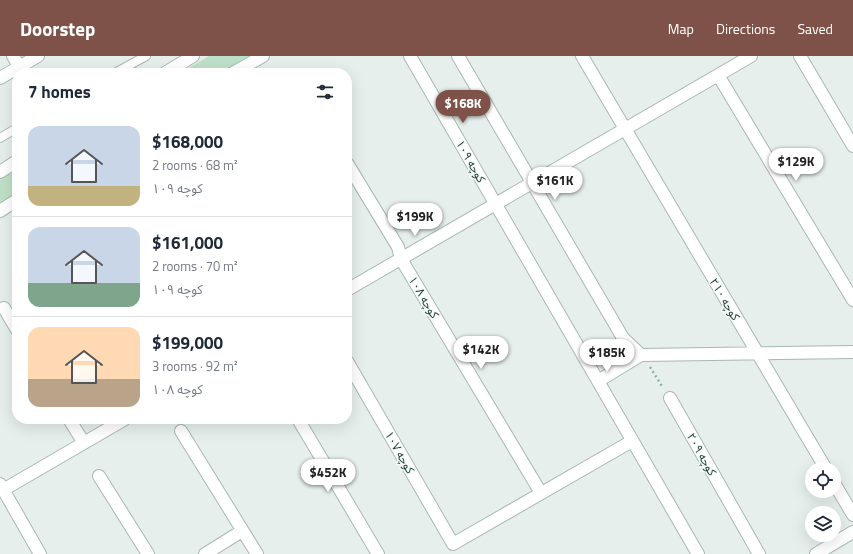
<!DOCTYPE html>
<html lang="en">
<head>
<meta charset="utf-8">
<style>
	body { margin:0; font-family:"Titillium Web","Noto Sans Arabic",sans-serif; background:#f6f6f7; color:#1f2937; height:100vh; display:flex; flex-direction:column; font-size:15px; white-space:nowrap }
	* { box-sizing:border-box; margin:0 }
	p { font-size:13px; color:#747a83 }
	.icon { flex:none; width:22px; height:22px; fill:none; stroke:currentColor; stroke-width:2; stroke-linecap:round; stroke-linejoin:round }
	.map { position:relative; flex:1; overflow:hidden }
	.side { position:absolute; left:12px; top:12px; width:340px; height:356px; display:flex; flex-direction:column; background:#fff; border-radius:16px; box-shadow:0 4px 16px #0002 }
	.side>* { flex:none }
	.controls { position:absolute; left:805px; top:406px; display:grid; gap:8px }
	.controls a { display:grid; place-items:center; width:36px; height:36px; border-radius:50%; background:#fff; box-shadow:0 4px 16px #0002; font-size:20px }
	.price { position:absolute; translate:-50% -34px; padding:0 9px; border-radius:14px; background:#fff; color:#222; font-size:13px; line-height:26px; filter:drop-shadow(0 1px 2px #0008) }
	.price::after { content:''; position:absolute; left:50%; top:24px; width:12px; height:9px; margin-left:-6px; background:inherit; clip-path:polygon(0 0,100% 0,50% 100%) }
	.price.current { background:#7f5249; color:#fff }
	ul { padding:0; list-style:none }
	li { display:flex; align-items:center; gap:12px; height:100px; padding:0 16px }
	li+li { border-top:1px solid #e0e1e3 }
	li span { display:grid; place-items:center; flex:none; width:112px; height:80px; border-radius:12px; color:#555 }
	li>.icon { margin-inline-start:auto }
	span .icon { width:48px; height:48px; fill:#fffc; stroke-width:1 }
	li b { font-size:17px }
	h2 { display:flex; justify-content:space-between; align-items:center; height:48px; padding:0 16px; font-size:17px }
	header { display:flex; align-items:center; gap:24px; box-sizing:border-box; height:56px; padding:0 20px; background:#7f5249; color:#fff }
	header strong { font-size:19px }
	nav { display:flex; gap:22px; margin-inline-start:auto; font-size:14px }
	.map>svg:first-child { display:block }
	.green { fill:#bfe0c8 }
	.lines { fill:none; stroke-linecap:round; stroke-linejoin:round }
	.service-casing { stroke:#a8b8b2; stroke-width:10 }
	.minor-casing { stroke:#a8b8b2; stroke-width:14 }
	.secondary-casing { stroke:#a4bbb3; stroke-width:14 }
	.path { stroke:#86b3a5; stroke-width:2.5; stroke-dasharray:2 3; stroke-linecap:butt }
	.service { stroke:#fff; stroke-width:8 }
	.minor { stroke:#fff; stroke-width:12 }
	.secondary { stroke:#fff; stroke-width:12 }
	.labels { text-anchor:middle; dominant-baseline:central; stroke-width:3; stroke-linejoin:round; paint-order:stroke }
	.street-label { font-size:12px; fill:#24423a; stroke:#f7fbf9 }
</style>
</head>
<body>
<header>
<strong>Doorstep</strong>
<nav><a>Map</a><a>Directions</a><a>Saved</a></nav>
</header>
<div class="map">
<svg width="853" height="498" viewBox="0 0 853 498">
	<rect width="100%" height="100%" fill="#e6efeb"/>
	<!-- green -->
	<path class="green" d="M209 0H250L220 17H181Z
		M17 114V137L0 147V124Z"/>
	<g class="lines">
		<defs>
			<path id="service" d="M115 17 146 0
				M0 82 17 72"/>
			<path id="minor" d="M13 0 23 17
				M410 0 698 498
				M458 0 623 282 641 299
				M582 0 826 413
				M800 0 853 90
				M718 19 853 244
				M0 22 38 0
				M347 107 398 191 401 203 541 437
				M347 234 751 0
				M4 252 17 274
				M347 305 453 488 632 385
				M598 325 641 299 853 296
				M670 342 759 498
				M69 363 84 387
				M298 363 378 498
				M181 375 257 498
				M99 420 148 498
				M834 427 853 459
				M0 428 40 498
				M3 434 125 363
				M205 498 242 475
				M816 498 853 476"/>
			<path id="secondary" d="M165 17 193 0
				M233 17 263 0
				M0 116 17 105
				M0 155 17 144"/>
		</defs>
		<!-- service casing -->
		<use href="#service" class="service-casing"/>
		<!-- minor casing -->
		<use href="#minor" class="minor-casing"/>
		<!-- secondary casing -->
		<use href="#secondary" class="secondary-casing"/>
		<!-- path -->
		<path class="path" d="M650 311 663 332"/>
		<!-- service -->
		<use href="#service" class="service"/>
		<!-- minor -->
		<use href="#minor" class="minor"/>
		<!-- secondary -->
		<use href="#secondary" class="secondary"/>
	</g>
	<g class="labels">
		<!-- street labels -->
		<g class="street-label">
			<text transform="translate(471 105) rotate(60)">۱۰۹ کوچه</text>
			<text transform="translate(424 241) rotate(59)">۱۰۸ کوچه</text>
			<text transform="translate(725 243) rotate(59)">۲۱۰ کوچه</text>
			<text transform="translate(400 396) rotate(60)">۱۰۷ کوچه</text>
			<text transform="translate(702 398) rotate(60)">۲۰۹ کوچه</text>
		</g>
	</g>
</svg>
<div class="controls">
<a><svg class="icon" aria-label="locate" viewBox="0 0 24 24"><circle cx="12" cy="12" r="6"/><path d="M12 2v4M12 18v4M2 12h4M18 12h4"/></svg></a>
<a><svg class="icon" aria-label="layers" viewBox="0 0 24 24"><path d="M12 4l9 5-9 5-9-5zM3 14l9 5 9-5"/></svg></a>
</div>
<b class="price current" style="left:463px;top:68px">$168K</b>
<b class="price" style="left:796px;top:126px">$129K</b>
<b class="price" style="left:555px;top:145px">$161K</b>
<b class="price" style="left:415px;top:181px">$199K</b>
<b class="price" style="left:481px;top:314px">$142K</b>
<b class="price" style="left:607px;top:317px">$185K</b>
<b class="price" style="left:328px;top:437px">$452K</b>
<section class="side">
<h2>7 homes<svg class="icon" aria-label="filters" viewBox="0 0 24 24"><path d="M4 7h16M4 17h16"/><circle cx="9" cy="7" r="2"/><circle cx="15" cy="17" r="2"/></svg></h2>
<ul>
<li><span style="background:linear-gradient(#c9d6e8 75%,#c2b280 0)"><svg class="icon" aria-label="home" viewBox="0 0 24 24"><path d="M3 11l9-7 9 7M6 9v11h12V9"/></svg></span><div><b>$168,000</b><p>2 rooms · 68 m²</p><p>۱۰۹ کوچه</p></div></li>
<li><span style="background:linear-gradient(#c9d6e8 70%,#7fa58c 0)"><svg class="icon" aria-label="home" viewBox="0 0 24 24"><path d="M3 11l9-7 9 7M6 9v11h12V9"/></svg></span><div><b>$161,000</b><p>2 rooms · 70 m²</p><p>۱۰۹ کوچه</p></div></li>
<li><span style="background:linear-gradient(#ffd9b3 65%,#b9a48a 0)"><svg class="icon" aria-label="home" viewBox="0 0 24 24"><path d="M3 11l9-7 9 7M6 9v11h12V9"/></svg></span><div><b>$199,000</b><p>3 rooms · 92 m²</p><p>۱۰۸ کوچه</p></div></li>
</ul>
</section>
</div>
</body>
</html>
